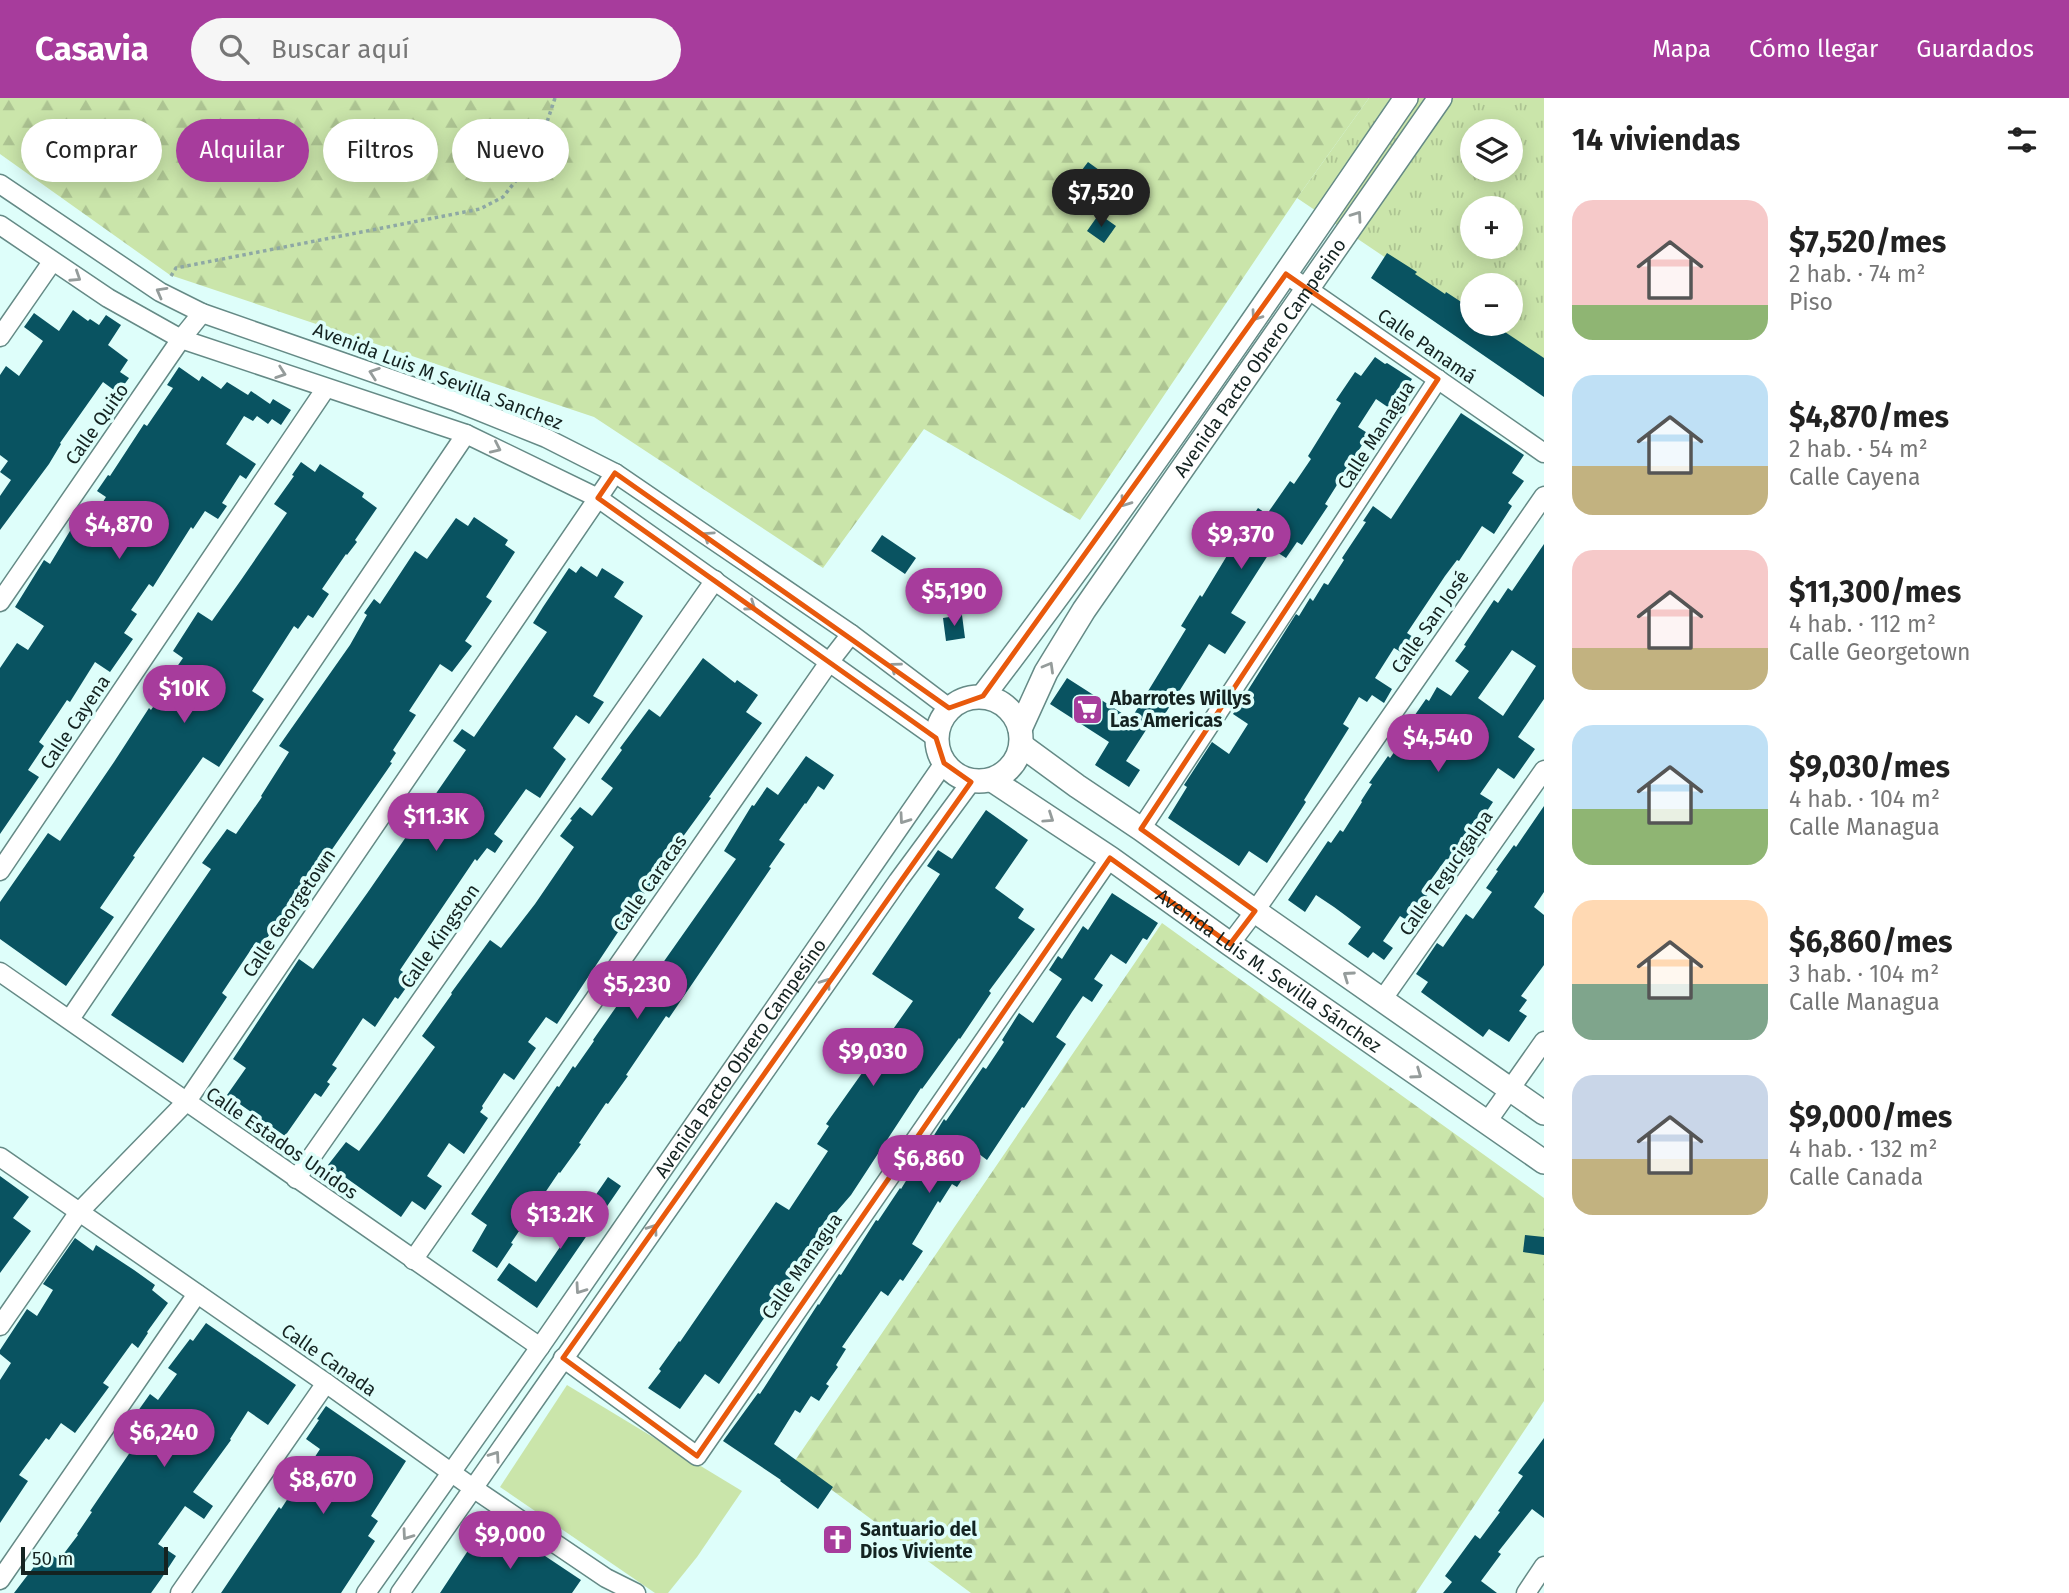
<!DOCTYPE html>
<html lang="es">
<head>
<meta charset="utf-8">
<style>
	body { margin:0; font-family:"Fira Sans",sans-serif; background:#f6f6f6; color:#222; height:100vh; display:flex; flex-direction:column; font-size:26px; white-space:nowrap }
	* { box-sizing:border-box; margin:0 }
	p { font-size:23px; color:#767676 }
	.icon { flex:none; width:38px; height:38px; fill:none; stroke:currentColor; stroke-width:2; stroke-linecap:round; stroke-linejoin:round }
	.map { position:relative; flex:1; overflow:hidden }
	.drawer { display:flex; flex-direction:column; background:#fff; width:525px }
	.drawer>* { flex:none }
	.top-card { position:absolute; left:21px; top:21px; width:665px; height:63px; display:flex; gap:14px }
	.fabs { position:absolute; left:1460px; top:21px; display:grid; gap:14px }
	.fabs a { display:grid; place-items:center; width:63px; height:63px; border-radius:50%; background:#fff; box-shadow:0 4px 18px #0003; font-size:35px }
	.scale { position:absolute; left:21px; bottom:18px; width:147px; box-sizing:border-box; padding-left:7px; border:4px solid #142321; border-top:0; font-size:19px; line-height:24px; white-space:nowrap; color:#142321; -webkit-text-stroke:5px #defefa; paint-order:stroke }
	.price { position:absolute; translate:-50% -60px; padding:0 16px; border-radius:24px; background:#a73c9c; color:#fff; font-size:23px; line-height:46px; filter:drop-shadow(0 2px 4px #0008) }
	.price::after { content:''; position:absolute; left:50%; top:42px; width:21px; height:16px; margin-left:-10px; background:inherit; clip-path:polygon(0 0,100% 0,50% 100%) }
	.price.selected { background:#222; color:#fff }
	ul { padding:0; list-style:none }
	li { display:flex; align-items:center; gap:21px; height:175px; padding:0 28px }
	li span { display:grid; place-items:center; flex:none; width:196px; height:140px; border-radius:21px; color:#555 }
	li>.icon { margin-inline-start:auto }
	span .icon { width:84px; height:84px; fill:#fffc; stroke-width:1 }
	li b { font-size:30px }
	h2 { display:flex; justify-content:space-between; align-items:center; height:84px; padding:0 28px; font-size:30px }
	.chip { padding:0 24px; border-radius:32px; background:#fff; box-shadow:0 4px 18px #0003; font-size:24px; line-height:63px }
	.chip.selected { background:#a73c9c; color:#fff }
	header { display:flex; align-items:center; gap:42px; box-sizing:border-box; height:98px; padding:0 35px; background:#a73c9c; color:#fff }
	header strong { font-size:33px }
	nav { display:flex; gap:38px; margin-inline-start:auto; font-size:24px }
	.search { width:490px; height:63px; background:#f6f6f6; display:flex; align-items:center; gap:18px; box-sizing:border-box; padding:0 24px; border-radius:38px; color:#767676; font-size:26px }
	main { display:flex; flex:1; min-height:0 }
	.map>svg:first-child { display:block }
	.grass { fill:url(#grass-tufts); fill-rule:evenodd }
	.forest { fill:url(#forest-firs) }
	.park { fill:#cae5aa }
	.building { fill:#095361; fill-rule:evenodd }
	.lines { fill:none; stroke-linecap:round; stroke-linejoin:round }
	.minor-casing { stroke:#658a86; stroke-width:21 }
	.tertiary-casing { stroke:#658a86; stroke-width:26 }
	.path { stroke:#8ea8a4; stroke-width:3.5; stroke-dasharray:3.5 3.5; stroke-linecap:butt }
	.minor { stroke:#fff; stroke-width:18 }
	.tertiary { stroke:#fff; stroke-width:23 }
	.oneway { stroke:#959c9b }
	.marked { fill:none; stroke:#e8590c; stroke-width:5; stroke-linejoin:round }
	.labels { text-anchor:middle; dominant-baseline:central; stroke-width:7; stroke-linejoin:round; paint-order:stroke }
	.street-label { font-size:19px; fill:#142321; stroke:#defefa }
	.poi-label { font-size:19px; font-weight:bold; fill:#142321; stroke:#defefa; text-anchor:start }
</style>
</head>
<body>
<header>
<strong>Casavia</strong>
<div class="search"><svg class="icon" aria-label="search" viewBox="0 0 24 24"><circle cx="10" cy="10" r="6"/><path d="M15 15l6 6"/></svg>Buscar aquí</div>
<nav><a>Mapa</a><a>Cómo llegar</a><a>Guardados</a></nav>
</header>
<main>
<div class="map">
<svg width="1544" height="1495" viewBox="0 0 1544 1495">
	<defs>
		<pattern id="grass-tufts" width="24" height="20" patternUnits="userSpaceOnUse" patternTransform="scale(1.75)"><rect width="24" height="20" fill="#cae5aa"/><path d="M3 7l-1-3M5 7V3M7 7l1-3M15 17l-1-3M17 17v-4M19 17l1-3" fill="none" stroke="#adc492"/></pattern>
		<pattern id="forest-firs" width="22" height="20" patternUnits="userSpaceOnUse" patternTransform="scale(1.75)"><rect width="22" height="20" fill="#cae5aa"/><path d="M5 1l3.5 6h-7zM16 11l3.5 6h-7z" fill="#adc492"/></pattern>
	</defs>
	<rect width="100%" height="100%" fill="#defefa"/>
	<!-- grass -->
	<path class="grass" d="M1369 0H1544V267L1483 226H1510V187H1472V218L1297 100ZM1472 33H1510V72H1472ZM1472 110H1510V149H1472Z"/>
	<!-- forest -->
	<path class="forest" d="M0 0H1369L1297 100 1080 422 924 331 823 470 594 319 170 177 0 56Z
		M1162 825 1544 1100V1303L1416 1495H971L794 1364Z"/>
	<!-- park -->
	<path class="park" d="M567 1287 742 1393 697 1459 668 1495H655L500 1389Z"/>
	<!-- building -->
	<path class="building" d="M1088 64 1106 77 1077 116 1059 102Z
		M1099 116 1116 128 1104 145 1087 133Z
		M1387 155 1417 174 1415 176 1445 196 1446 194 1472 211V226H1493L1544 260V299L1371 180Z
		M73 212 88 223 90 221 99 227 106 217 121 227 108 247 128 262 120 274 129 280 118 295 103 284 60 345 61 346 49 366 0 432V398L11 382 0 374 8 363 0 357V277L6 268 19 278 43 243 24 229 34 215 59 233Z
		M1375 259 1385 266 1387 265 1412 281 1392 312 1376 301 1358 329 1369 336 1325 406 1328 408 1302 447 1297 444 1286 460 1272 451 1231 515 1246 524 1225 556 1209 546 1163 619 1157 615 1126 663 1140 672 1129 689 1095 667 1109 644 1050 606 1067 580 1131 621 1186 531 1181 528 1200 497 1202 499 1228 456 1224 453 1232 440 1236 443 1258 410 1267 416 1290 383 1294 386 1311 361 1308 358 1341 305 1336 302 1355 274 1361 278Z
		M179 269 199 283 202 278 221 291 227 284 248 297 251 293 270 306 273 301 291 312 281 327 272 321 268 326 257 318 253 323 244 318 226 346 256 366 246 381 240 377 222 405 227 408 218 421 205 413 193 431 191 429 153 489 149 486 131 512 137 516 124 535 133 541 110 574 95 564 70 604 67 602 39 644 44 648 28 672 39 679 0 736V570L17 545 28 552 44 528 15 509 44 462 50 466 79 418 90 425 106 399 97 393 108 377 110 378 144 326 147 328 173 290 167 287Z
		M1461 315 1524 357 1512 375 1524 383 1508 405 1512 408 1494 436 1482 428 1459 463 1457 462 1445 478 1407 535 1416 541 1406 557 1394 550 1375 580 1392 591 1384 605 1372 597 1367 604 1359 599 1343 626 1349 630 1304 702 1306 704 1267 765 1249 753 1239 768 1168 720 1187 689 1184 687 1212 644 1229 656 1248 626 1233 616 1296 516 1299 518 1310 500 1313 503 1324 485 1328 487 1344 462 1342 460 1366 424 1363 423 1373 408 1391 421Z
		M301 364 315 374 320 366 364 395 362 399 377 410 355 442 357 444 347 457 346 456 322 491 329 496 313 520 308 517 298 531 294 528 252 593 264 601 219 669 203 659 133 758 135 759 100 810 114 819 66 888 0 841V804L48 735 60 743 114 664 149 610 151 612 176 575 174 573 183 560 173 553 198 514 212 523 241 482 287 415 274 406 294 378 292 377Z
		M474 419 508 442 505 447 515 454 486 499 492 503 465 543 472 548 452 574 440 566 409 613 416 617 393 652 396 655 390 664 392 665 324 763 319 760 296 794 299 796 273 836 271 834 262 848 256 844 222 895 227 899 183 965 111 917 211 771 202 765 227 731 236 736 262 699 261 698 289 654 279 648 350 547 367 517 364 515 374 501 380 506 415 453 427 461 456 420 468 428Z
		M882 437 916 460 905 476 871 453Z
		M1544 446V601L1518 639 1535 651 1514 681 1498 670 1480 696 1493 704 1475 731 1471 728 1448 762 1446 761 1425 790 1430 793 1415 816 1414 815 1408 823 1400 818 1383 843 1393 850 1384 862 1373 854 1368 860 1348 846 1361 829 1334 809 1316 797 1305 814 1288 802 1328 743 1331 745 1340 732 1343 734 1362 704 1361 703 1372 686 1369 685 1388 658 1390 660 1414 626 1410 624 1426 601 1429 603 1437 589 1451 598 1469 573 1455 563 1466 548 1464 547 1494 502 1498 505 1508 490 1512 493ZM1512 552 1536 568 1503 618 1478 600Z
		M581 468 597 479 602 470 624 484 614 499 643 518 593 598 604 604 589 626 576 617 553 650 566 661 540 700 526 691 494 736 503 743 495 755 487 750 477 763 475 761 400 872 413 880 398 901 395 899 375 929 363 920 332 967 337 970 327 984 330 986 321 999 315 995 285 1038 227 997 246 970 233 961 299 861 313 871 368 794 466 652 453 643 462 631 474 639 547 534 533 525 543 509 569 470 576 475Z
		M962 517 965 540 946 543 943 520Z
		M703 560 735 585 737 582 758 597 746 614 762 625 709 699 711 700 682 740 684 742 641 800 642 801 624 825 557 926 546 919 528 944 536 950 514 982 504 975 482 1008 483 1010 480 1014 488 1020 464 1056 449 1045 427 1078 442 1088 425 1112 412 1103 401 1119 328 1067 346 1044 359 1053 383 1021 435 949 422 938 452 896 451 895 490 842 501 850 535 806 574 749 560 738 572 722 570 721 580 709 592 718 613 690 601 681 622 652 620 650 649 611 660 619Z
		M806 658 834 677 824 692 818 688 806 706 805 705 779 742 785 746 769 769 771 770 669 920 666 918 626 977 628 978 608 1006 606 1005 579 1045 581 1046 560 1075 559 1074 511 1145 513 1146 497 1170 472 1153 487 1127 471 1116 557 988 559 989 573 968 575 970 594 943 593 942 628 892 626 890 635 877 648 886 736 761 724 753 752 707 754 708 767 689 778 697Z
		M1544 708V794L1534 809 1544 817V867L1521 898 1527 902 1519 913 1527 918 1509 944 1489 931 1483 939 1421 894 1428 884 1416 876 1437 845 1443 849 1466 816 1473 821 1492 794 1486 790 1498 773 1496 772 1514 747 1516 749Z
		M986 712 1028 742 995 790 1024 811 1018 820 1035 831 989 893 991 895 960 941 959 940 922 991 921 990 851 1097 838 1112 719 1286 705 1276 680 1311 648 1290 661 1273 659 1271 679 1243 680 1244 776 1104 789 1112 828 1053 817 1046 829 1028 826 1026 913 903 872 876 940 776 927 768 938 752 952 761Z
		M1112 795 1158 825 1147 842 1143 840 1126 866 1111 856 1094 881 1103 887 1092 904 1083 898 1072 914 1056 939 1066 946 1024 1010 1022 1009 987 1062 979 1056 957 1089 952 1086 940 1105 938 1103 912 1146 923 1153 903 1183 900 1181 888 1198 881 1193 842 1249 846 1251 836 1267 838 1269 826 1286 829 1288 819 1303 811 1298 800 1315 795 1312 774 1346 833 1389 818 1411 780 1383 781 1382 723 1343 758 1295 760 1296 818 1206 819 1207 839 1176 841 1177 876 1122 878 1123 900 1090 901 1091 944 1021 946 1023 983 969 986 971 1004 944 1002 942 1019 915 1033 925 1062 881 1049 872 1058 858 1062 861 1083 828 1088 832Z
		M0 1078 29 1099 13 1120 31 1133 0 1175Z
		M608 1079 621 1088 537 1210 497 1182 509 1165 536 1184Z
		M1525 1137 1544 1139V1157L1523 1154Z
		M75 1140 93 1153 96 1147 134 1172 155 1187 152 1192 168 1205 147 1234 148 1235 138 1250 132 1245 103 1285 109 1289 75 1335 61 1325 49 1342 46 1340 19 1377 28 1383 0 1425V1282L11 1265 0 1256V1252L27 1211 37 1218 53 1192 43 1186Z
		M206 1225 296 1287 268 1327 248 1313 230 1341 231 1342 193 1394 213 1408 204 1421 185 1408 158 1446 176 1458 161 1481 151 1495H14L46 1453 59 1462 78 1437 77 1436 92 1414 90 1413 137 1344 123 1334 150 1296 158 1302 177 1276 168 1270 190 1241 193 1243Z
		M326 1308 406 1363 371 1418 378 1423 368 1438 375 1443 341 1495H221L279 1409 281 1411 320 1351 306 1341 319 1322 317 1321Z
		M1544 1340V1420L1532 1411 1498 1454 1501 1456 1481 1483 1497 1495H1443L1452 1484 1445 1478 1475 1437 1480 1441 1500 1414 1498 1413 1523 1378 1518 1375Z
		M503 1430 581 1482 572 1495H440L471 1448 485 1457Z"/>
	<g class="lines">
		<defs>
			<g id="minor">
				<path d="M0 86 160 194 202 215 454 303 546 340 615 375 851 536 949 610"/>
				<path d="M0 127 108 200 181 241 466 336 598 400 936 640"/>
				<path d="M1286 176 1544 355"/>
				<path d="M0 239 52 164"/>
				<path d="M0 504 181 241 202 215"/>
				<path d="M1141 731 1438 281"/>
				<path d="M0 773 326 290"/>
				<path d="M1230 846 1255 813 1544 398"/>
				<path d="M0 874 540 1249"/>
				<path d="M1382 902 1544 672"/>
				<path d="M70 921 466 336"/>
				<path d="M1487 1024 1544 943"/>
				<path d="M0 1059 326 1285 473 1390 606 1480 636 1495"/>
				<path d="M296 1081 715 482"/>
				<path d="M413 1162 830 563 851 536"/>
				<path d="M0 1228 79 1114 187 1003 615 375"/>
				<path d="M563 1260 697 1358 1110 760"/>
				<path d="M0 1482 197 1196"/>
				<path d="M180 1495 326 1285"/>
				<path id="s1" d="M366 1495 540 1249 944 665"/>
				<path d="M400 1495 898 783 971 684"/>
				<path d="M1526 1495 1544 1468"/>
			</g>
			<g id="tertiary">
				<path d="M983 598C1131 404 1268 201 1406 0"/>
				<circle cx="979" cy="641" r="42"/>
				<path id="s2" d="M1020 631 1046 574 1084 512 1440 0"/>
				<path d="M1021 647 1077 688 1141 731 1255 813 1544 1015"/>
				<path id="s3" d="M992 682 1110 760 1230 846 1544 1064"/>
			</g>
		</defs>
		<!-- minor casing -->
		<use href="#minor" class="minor-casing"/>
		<!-- tertiary casing -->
		<use href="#tertiary" class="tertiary-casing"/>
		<!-- path -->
		<path class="path" d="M171 178 176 170 480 111 503 99 536 57 555 0"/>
		<!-- minor -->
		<use href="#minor" class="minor"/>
		<!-- tertiary -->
		<use href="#tertiary" class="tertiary"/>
	</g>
	<!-- one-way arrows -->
	<defs><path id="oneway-chevron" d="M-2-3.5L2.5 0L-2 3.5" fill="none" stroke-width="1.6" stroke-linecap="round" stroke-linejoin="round" transform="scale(1.75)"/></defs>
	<g class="oneway">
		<use href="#oneway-chevron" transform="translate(1357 118) rotate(-55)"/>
		<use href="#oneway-chevron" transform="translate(76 179) rotate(33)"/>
		<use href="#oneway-chevron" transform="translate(161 194) rotate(-151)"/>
		<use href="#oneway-chevron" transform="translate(1256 218) rotate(125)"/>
		<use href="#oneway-chevron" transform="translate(281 275) rotate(19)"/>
		<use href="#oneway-chevron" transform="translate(374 275) rotate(-161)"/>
		<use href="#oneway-chevron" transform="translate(496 350) rotate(25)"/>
		<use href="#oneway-chevron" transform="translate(1125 404) rotate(125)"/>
		<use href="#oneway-chevron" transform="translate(708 438) rotate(-146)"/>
		<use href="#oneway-chevron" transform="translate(751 508) rotate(35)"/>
		<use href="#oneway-chevron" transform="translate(895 569) rotate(-143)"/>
		<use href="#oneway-chevron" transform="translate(1049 569) rotate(-60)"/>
		<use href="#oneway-chevron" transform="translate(1049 720) rotate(34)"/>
		<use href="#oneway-chevron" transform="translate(904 721) rotate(125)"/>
		<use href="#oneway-chevron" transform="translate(1348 878) rotate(-145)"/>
		<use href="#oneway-chevron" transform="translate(826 885) rotate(-55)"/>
		<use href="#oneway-chevron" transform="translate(1417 976) rotate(35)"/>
		<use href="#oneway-chevron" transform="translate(653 1131) rotate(-55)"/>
		<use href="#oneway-chevron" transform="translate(580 1191) rotate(125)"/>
		<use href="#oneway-chevron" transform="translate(495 1358) rotate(-55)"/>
		<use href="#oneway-chevron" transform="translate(407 1437) rotate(125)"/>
	</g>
	<!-- marked area -->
	<path class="marked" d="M1286 176 1438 281 1141 731 1255 813 1230 846 1110 760 697 1358 563 1260 971 684 944 665 936 640 598 400 615 375 949 610 983 598Z"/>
	<!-- icons -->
	<defs>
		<symbol id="supermarket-square" viewBox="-11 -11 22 22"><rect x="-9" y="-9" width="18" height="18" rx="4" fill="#a73c9c" stroke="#defefa"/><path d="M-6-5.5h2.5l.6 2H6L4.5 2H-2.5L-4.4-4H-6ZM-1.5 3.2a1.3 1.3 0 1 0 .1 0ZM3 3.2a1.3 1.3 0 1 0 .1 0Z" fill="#fff"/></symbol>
		<symbol id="church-square" viewBox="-11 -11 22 22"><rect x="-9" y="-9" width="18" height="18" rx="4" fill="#a73c9c" stroke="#defefa"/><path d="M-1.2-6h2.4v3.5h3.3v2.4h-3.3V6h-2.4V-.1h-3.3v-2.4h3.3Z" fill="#fff"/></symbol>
	</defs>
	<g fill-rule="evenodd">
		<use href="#supermarket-square" x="1070" y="594" width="35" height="35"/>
		<use href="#church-square" x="820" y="1424" width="35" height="35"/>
	</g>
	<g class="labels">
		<!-- street labels -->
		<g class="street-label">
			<text transform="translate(1427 248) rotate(35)">Calle Panamá</text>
			<text stroke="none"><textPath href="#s2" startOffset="443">Avenida Pacto Obrero Campesino</textPath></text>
			<text transform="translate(438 278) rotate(21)">Avenida Luis M Sevilla Sanchez</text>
			<text transform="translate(97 326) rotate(-55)">Calle Quito</text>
			<text transform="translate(1376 337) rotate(-57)">Calle Managua</text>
			<text transform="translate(1430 524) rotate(-55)">Calle San José</text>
			<text transform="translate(75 624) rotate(-56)">Calle Cayena</text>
			<text transform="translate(1446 775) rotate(-55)">Calle Tegucigalpa</text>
			<text transform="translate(650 785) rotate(-55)">Calle Caracas</text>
			<text transform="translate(289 815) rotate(-56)">Calle Georgetown</text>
			<text transform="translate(440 838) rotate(-55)">Calle Kingston</text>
			<text stroke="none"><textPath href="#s3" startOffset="336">Avenida Luis M. Sevilla Sánchez</textPath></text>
			<text stroke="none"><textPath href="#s1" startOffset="653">Avenida Pacto Obrero Campesino</textPath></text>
			<text transform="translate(282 1045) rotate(35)">Calle Estados Unidos</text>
			<text transform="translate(802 1168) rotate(-55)">Calle Managua</text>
			<text transform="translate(329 1262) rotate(35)">Calle Canada</text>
		</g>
		<!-- poi labels -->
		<g class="poi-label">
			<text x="1110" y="600">Abarrotes Willys<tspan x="1110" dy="22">Las Americas</tspan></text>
			<text x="860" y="1431">Santuario del<tspan x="860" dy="22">Dios Viviente</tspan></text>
		</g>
	</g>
</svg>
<div class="fabs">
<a><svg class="icon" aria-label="layers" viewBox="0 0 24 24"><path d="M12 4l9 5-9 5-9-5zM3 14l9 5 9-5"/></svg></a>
<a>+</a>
<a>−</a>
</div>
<div class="scale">50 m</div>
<b class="price selected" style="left:1101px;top:131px">$7,520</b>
<b class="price" style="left:119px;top:463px">$4,870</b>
<b class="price" style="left:1241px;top:473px">$9,370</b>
<b class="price" style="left:954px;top:530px">$5,190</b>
<b class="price" style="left:184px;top:627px">$10K</b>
<b class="price" style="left:1438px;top:676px">$4,540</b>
<b class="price" style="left:436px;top:755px">$11.3K</b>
<b class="price" style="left:637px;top:923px">$5,230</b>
<b class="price" style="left:873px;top:990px">$9,030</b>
<b class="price" style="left:929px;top:1097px">$6,860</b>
<b class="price" style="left:560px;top:1153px">$13.2K</b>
<b class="price" style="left:164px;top:1371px">$6,240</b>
<b class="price" style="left:323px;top:1418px">$8,670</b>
<b class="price" style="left:510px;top:1473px">$9,000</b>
<div class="top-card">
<a class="chip">Comprar</a>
<a class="chip selected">Alquilar</a>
<a class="chip">Filtros</a>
<a class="chip">Nuevo</a>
</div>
</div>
<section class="drawer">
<h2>14 viviendas<svg class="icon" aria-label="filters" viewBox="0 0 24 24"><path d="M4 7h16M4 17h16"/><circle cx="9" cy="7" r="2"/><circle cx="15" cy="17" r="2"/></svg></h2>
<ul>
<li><span style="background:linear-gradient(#f6c9c9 75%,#8fb573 0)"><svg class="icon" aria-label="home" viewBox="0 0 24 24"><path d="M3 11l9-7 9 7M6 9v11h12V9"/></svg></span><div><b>$7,520/mes</b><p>2 hab. · 74 m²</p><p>Piso</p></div></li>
<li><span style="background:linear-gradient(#bfe0f5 65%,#c2b280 0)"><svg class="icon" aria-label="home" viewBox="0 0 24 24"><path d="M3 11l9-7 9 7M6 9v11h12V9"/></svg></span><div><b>$4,870/mes</b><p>2 hab. · 54 m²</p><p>Calle Cayena</p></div></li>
<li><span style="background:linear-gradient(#f6c9c9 70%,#c2b280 0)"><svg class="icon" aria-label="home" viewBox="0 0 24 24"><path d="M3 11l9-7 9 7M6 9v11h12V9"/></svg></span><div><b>$11,300/mes</b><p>4 hab. · 112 m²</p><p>Calle Georgetown</p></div></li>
<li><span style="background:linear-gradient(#bfe0f5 60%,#8fb573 0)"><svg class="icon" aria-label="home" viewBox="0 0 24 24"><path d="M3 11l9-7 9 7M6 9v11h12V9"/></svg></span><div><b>$9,030/mes</b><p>4 hab. · 104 m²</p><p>Calle Managua</p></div></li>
<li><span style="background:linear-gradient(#ffd9b3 60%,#7fa58c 0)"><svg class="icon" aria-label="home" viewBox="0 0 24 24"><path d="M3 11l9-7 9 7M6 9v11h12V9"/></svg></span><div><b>$6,860/mes</b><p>3 hab. · 104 m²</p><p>Calle Managua</p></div></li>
<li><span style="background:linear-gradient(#c9d6e8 60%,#c2b280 0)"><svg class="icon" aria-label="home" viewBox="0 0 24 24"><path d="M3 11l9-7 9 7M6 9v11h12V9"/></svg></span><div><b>$9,000/mes</b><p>4 hab. · 132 m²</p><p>Calle Canada</p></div></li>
</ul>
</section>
</main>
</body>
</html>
